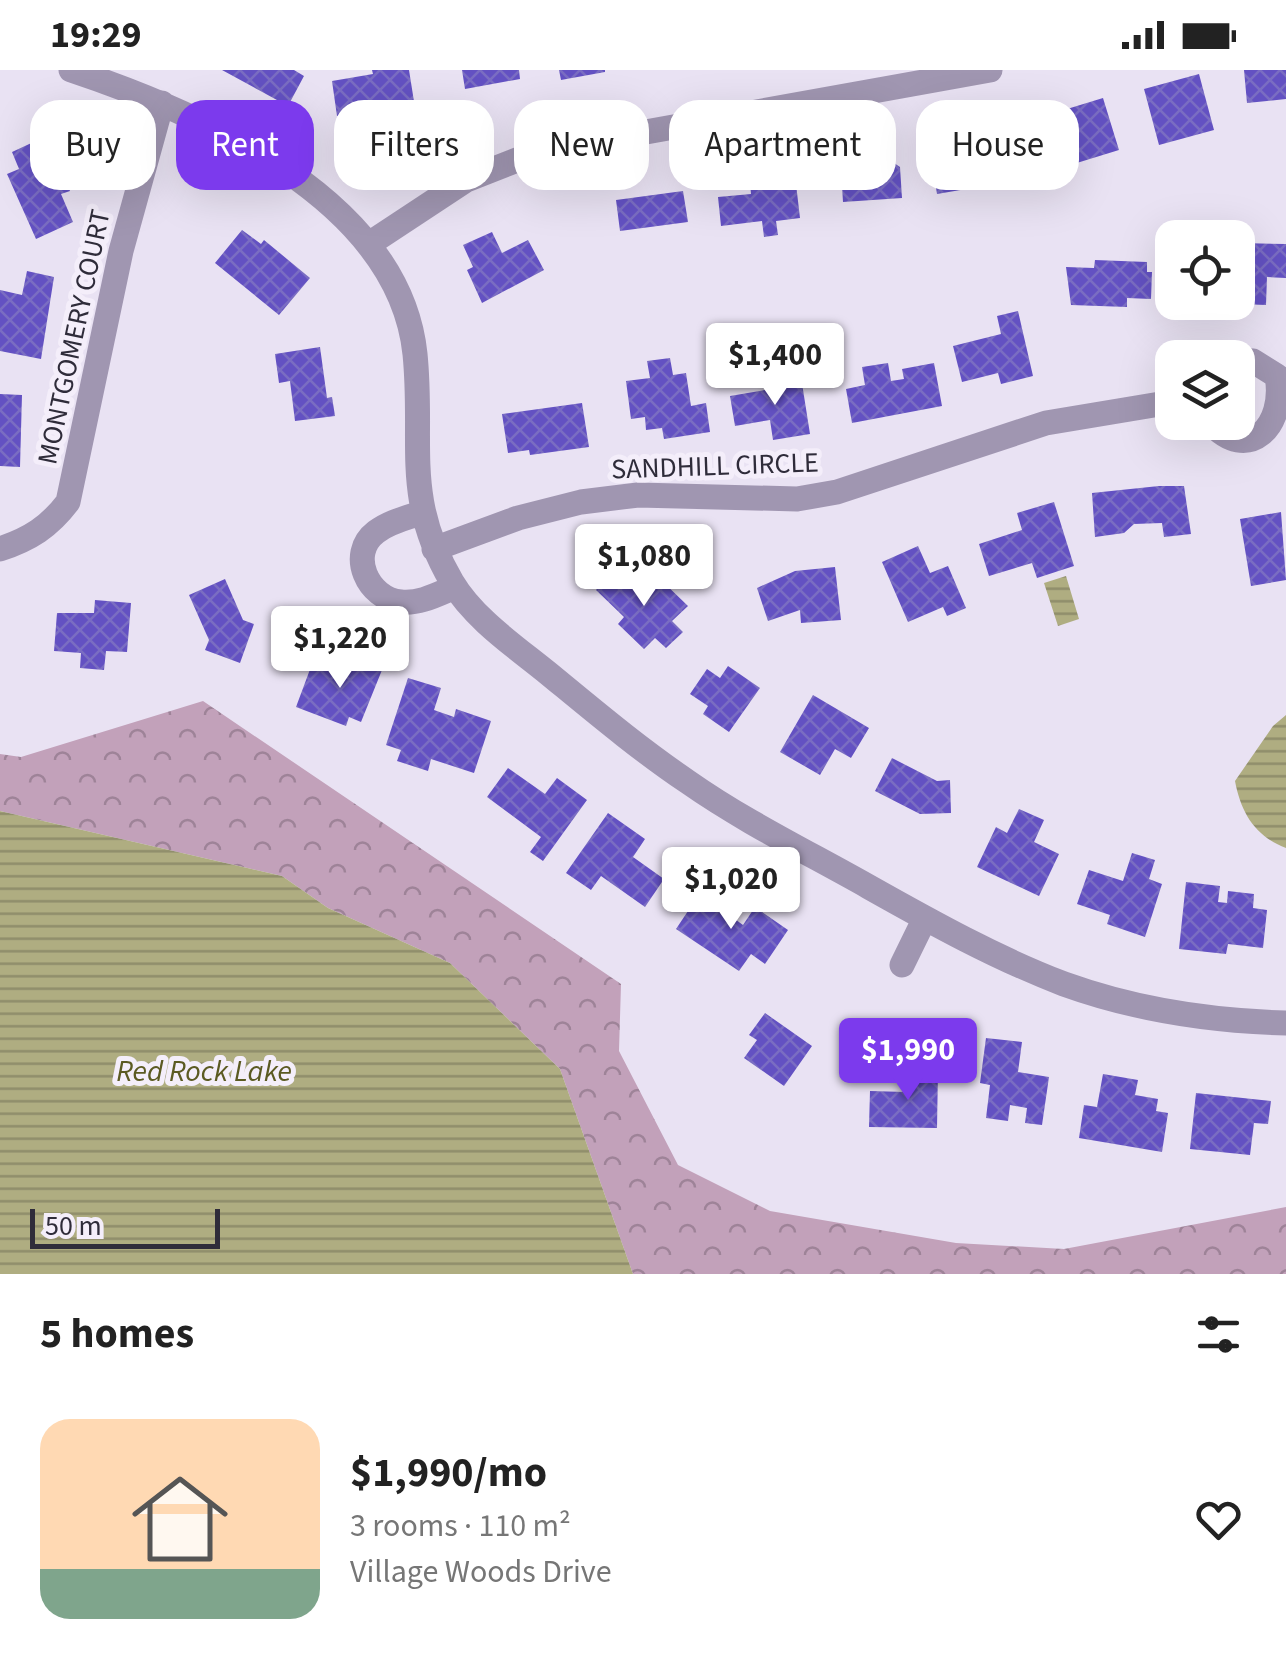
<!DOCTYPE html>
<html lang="en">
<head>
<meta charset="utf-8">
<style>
	body { margin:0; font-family:"Source Sans 3",sans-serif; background:#f6f6f6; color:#222; height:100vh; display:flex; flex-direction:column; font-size:38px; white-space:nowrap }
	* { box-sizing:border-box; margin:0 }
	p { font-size:32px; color:#767676 }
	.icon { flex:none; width:55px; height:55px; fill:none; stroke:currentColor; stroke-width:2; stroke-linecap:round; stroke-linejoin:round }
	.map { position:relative; height:1204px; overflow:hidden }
	.drawer { display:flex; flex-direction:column; background:#fff; flex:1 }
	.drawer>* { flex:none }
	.guide { position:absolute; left:30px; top:30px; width:1228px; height:90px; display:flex; gap:20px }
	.tools { position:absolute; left:1155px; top:150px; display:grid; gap:20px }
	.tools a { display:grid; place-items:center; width:100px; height:100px; border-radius:20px; background:#fff; box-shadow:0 10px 40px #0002; font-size:50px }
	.scale { position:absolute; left:30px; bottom:25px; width:190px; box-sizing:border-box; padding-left:10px; border:5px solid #2f2c3a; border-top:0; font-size:28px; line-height:35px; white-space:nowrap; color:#2f2c3a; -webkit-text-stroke:8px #f4eefa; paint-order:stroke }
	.price { position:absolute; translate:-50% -85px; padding:0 22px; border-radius:10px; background:#fff; color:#222; font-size:32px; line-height:65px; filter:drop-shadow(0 2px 5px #0008) }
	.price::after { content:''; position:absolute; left:50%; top:60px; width:30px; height:22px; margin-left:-15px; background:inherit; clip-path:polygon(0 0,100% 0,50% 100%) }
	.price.on { background:#7c3aed; color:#fff }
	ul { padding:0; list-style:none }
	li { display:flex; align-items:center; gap:30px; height:250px; padding:0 40px }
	li span { display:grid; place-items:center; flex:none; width:280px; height:200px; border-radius:30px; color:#555 }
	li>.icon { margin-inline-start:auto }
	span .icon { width:120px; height:120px; fill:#fffc; stroke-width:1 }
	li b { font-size:42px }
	h2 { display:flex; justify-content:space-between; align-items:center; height:120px; padding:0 40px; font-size:42px }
	.chip { padding:0 35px; border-radius:30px; background:#fff; box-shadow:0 10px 40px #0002; font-size:35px; line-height:90px }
	.chip.on { background:#7c3aed; color:#fff }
	.status { display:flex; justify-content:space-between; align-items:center; height:70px; padding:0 50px; background:#fff; direction:ltr }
	.status svg { height:28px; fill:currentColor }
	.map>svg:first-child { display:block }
	.forest { fill:url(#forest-crowns) }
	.water { fill:url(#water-rules) }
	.building { fill:url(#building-cross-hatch) }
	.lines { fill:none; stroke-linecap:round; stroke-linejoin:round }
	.minor { stroke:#a096b1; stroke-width:25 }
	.labels { text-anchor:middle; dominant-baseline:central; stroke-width:10; stroke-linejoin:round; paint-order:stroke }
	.street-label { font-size:28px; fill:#2f2c3a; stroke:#f4eefa }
	.water-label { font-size:30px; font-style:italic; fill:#5b5a22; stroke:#f4eefa }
</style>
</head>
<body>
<div class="status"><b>19:29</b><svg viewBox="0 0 49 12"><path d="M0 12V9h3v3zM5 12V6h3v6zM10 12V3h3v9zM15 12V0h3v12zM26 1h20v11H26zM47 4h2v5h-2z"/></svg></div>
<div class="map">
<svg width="1286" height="1204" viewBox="0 0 1286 1204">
	<defs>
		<pattern id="forest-crowns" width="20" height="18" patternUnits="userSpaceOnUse" patternTransform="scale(2.5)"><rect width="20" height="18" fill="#c2a1ba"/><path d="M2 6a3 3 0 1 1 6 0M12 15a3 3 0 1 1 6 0" fill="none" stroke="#9e8398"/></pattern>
		<pattern id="water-rules" width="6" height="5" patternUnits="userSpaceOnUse" patternTransform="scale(2.5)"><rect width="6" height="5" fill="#afad81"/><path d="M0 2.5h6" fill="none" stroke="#8f8d6b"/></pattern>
		<pattern id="building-cross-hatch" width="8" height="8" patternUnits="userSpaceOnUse" patternTransform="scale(2.5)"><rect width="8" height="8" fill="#6351c2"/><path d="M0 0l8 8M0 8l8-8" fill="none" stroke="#7a6dc2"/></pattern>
	</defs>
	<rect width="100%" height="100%" fill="#e9e2f3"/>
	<!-- forest -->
	<path class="forest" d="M203 631 621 914 619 981 678 1095 770 1141 956 1173 1064 1179 1286 1137V1204H633L560 999 450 893 328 838 282 806 0 741V684L21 687Z"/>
	<!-- water -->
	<path class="water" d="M1066 506 1079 549 1058 556 1044 513Z
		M1286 645V778C1255 766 1241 743 1235 711L1273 656Z
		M0 741 282 806 328 838 450 893 560 999 633 1204H0Z"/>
	<!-- building -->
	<path class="building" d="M222 0H294L304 6 288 36Z
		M372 0H409L419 63 381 69 376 39 337 46 332 11 373 4Z
		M462 0H519L520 9 465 19Z
		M559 0H605V2L561 10Z
		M1244 0H1286V29L1247 33Z
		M1199 4 1214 60 1159 75 1144 19Z
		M1103 28 1119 80 1041 104 1032 73 1073 60 1067 39Z
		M1012 66 1019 110 937 124 930 80Z
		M40 69 55 103 61 100 70 121 61 124 73 152 36 169 7 104 19 99 12 82Z
		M847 86V96L894 93 900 97 902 128 843 132 842 116 817 117 815 88Z
		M794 97 800 148 776 151 778 165 764 167 762 151 721 156 718 127 751 124 749 102Z
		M683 121 688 152 620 161 616 130Z
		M242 160 261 174 264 170 310 208 279 245 215 193Z
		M492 162 502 183 528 170 544 200 482 233 467 200 473 197 463 175Z
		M1238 173 1286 174V208L1267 207 1266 235 1238 234Z
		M1095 190 1147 192V202H1152L1151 229 1127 228V237L1071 235 1066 197 1094 198Z
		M27 201 54 207 41 289 0 281V220L22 225Z
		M1018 241 1033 306 1001 314 998 303 962 312 953 276 1001 264 997 246Z
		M320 277 327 328 332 327 335 346 295 351 290 311 279 313 275 284Z
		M670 288 673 305 686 303 691 336 706 333 710 362 664 369 662 358 646 360 645 347 631 349 626 311 650 308 647 291Z
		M888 293 891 311 904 309 902 299 934 293 942 336 852 353 846 319 865 315 862 297Z
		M801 307 810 364 773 370 770 350 735 356 730 326 765 320 764 313Z
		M0 324 22 325 20 397 0 396Z
		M582 333 589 377 530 385 529 380 508 383 502 344Z
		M1159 416H1184L1191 464 1164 467 1162 453 1134 454 1124 463 1095 467 1092 423Z
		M1054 432 1074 496 1037 508 1032 493 989 506 979 474 1022 460 1017 443Z
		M1281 442 1286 510 1251 516 1240 449Z
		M918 476 930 503 948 496 966 538 947 546 943 537 908 552 882 492Z
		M618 497 645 523 659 508 688 536 672 551 683 562 666 578 655 568 644 579 618 554 624 547 596 520Z
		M835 497 841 550 801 553 800 540 768 551 757 518 795 501Z
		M225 509 243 550 254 554 240 593 205 580 209 570 189 525Z
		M95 530 131 533 127 582 106 581 104 600 80 598 81 583 54 581 57 543H94Z
		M344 585 382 600 361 652 349 647 346 656 296 637 312 594 337 603Z
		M728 596 760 618 729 662 703 644 708 636 690 624 707 599 720 608Z
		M408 608 441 618 434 640 454 647 456 639 491 651 474 703 431 689 428 701 397 691 401 680 386 675Z
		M813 625 869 658 851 688 835 679 820 705 780 682Z
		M892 688 937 711 950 710 951 743 920 744 875 721Z
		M508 698 545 724 557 708 587 730 543 791 530 782 541 767 487 727Z
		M1019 739 1044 750 1034 772 1059 784 1039 826 977 797 996 757 1007 763Z
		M608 743 645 769 633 787 664 809 645 837 601 806 591 820 566 803Z
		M1132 783 1155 790 1149 809 1162 814 1145 867 1107 854 1110 845 1077 834 1089 800 1123 811Z
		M1186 812 1220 816 1218 832 1227 833 1228 821 1254 824 1253 838 1267 840 1263 878 1228 874 1226 884 1179 879Z
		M702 820 735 842 732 847 743 855 755 837 788 860 765 894 751 884 739 901 676 859Z
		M765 943 812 976 784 1016 744 988 757 970 749 965Z
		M986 968 1022 972 1018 1002 1049 1007 1042 1055 1025 1053 1027 1038 1010 1035 1008 1051 986 1048 990 1015 980 1013Z
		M906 999 938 1000 937 1058 869 1057 870 1021 906 1022Z
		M1103 1004 1138 1010 1135 1025 1158 1029 1156 1041 1168 1043 1162 1082 1079 1068 1084 1035 1097 1037Z
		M1196 1023 1271 1031 1268 1054 1254 1053 1250 1085 1190 1079Z"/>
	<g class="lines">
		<!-- minor -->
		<path class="minor" d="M71 0C200 43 399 129 415 284 424 374 402 427 452 512 474 549 516 577 549 604 594 641 639 679 688 712 745 752 809 783 869 817 933 853 996 888 1064 914 1136 940 1211 951 1286 953
			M369 174 466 110 540 81 990 0
			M1210 352C1248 395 1286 356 1277 306L1253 291 1238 290
			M421 443C406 448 389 452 376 462 347 484 368 529 401 532 420 534 438 524 455 517
			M0 479C30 469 49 457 68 432L121 181 162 33
			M434 479 518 448 581 432 638 425 797 429 837 422 1046 353 1172 332
			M902 895 925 848"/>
	</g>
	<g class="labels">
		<!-- street labels -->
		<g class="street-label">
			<text transform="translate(74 267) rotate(-78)">MONTGOMERY COURT</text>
			<text transform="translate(715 396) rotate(-2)">SANDHILL CIRCLE</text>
		</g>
		<!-- water labels -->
		<g class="water-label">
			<text x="204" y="1001">Red Rock Lake</text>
		</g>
	</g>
</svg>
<div class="tools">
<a><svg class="icon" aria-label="locate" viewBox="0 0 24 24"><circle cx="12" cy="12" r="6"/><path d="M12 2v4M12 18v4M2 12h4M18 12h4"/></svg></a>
<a><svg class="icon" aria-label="layers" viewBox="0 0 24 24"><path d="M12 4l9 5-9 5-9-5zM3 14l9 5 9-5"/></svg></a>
</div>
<div class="scale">50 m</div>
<b class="price" style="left:775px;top:338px">$1,400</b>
<b class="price" style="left:644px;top:539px">$1,080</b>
<b class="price" style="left:340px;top:621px">$1,220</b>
<b class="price" style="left:731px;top:862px">$1,020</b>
<b class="price on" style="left:908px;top:1033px">$1,990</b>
<div class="guide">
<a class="chip">Buy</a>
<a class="chip on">Rent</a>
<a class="chip">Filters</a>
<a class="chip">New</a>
<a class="chip">Apartment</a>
<a class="chip">House</a>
</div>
</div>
<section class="drawer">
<h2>5 homes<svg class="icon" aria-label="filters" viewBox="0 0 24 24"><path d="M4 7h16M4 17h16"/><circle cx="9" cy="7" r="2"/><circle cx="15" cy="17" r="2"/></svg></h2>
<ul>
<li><span style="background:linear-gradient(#ffd9b3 75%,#7fa58c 0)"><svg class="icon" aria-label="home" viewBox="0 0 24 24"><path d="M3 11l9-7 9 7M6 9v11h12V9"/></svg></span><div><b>$1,990/mo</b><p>3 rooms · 110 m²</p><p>Village Woods Drive</p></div><svg class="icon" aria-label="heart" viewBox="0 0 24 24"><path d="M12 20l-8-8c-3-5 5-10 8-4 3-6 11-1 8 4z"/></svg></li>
</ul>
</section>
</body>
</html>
